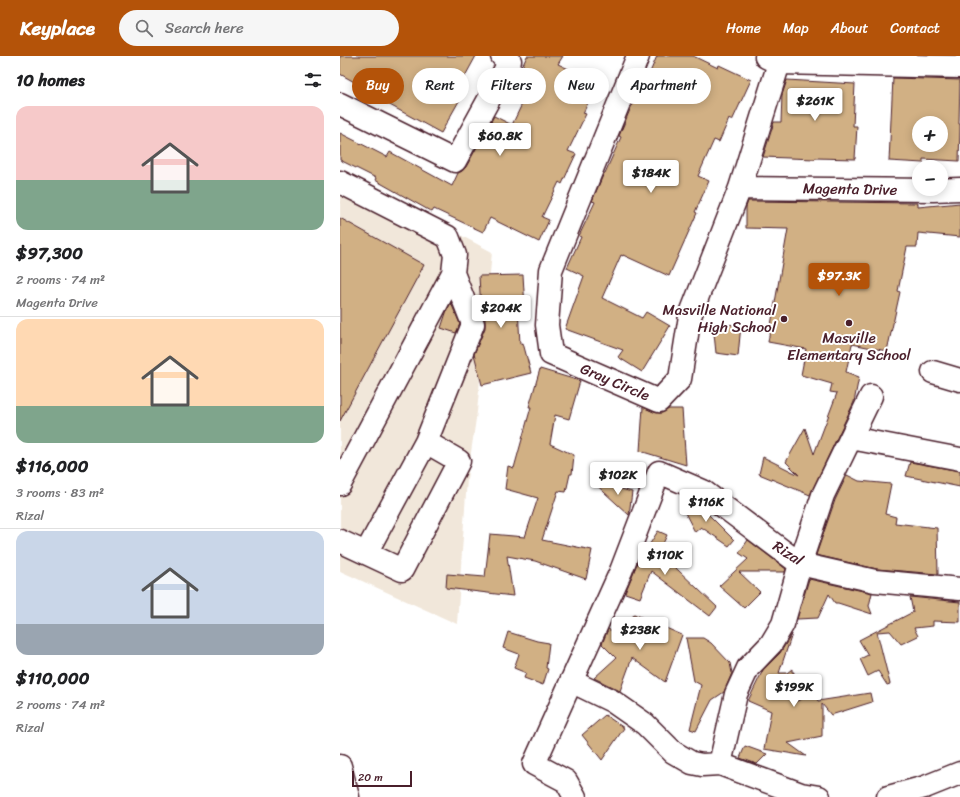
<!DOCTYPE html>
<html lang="en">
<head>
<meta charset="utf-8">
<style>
	body { margin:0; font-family:Sriracha,sans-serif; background:#f6f6f6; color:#202124; height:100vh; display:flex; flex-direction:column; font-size:15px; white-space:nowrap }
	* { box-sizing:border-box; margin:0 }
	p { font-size:13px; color:#757577 }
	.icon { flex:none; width:22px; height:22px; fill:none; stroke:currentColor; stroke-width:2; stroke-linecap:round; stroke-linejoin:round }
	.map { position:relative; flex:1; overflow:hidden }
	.drawer { display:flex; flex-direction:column; background:#fff; width:340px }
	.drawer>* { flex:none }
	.guide { position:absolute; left:12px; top:12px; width:380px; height:36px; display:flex; gap:8px }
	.fabs { position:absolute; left:572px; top:60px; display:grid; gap:8px }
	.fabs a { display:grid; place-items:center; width:36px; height:36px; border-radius:50%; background:#fff; box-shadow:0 2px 10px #0003; font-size:20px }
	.scale { position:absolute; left:12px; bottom:10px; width:60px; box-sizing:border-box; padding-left:4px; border:2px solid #4a1f2b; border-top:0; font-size:11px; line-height:14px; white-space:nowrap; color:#4a1f2b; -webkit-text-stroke:3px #fff; paint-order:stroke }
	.price { position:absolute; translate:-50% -34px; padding:0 9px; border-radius:4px; background:#fff; color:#222; font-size:13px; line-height:26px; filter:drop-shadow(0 1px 2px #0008) }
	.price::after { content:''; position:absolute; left:50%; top:24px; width:12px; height:9px; margin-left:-6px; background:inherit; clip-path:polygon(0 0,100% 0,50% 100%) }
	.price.selected { background:#b45309; color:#fff }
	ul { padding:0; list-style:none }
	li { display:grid; align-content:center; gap:8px; height:212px; padding:0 16px }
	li+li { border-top:1px solid #e0e0e0 }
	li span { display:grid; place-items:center; height:124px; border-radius:12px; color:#555 }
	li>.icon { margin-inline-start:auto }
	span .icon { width:72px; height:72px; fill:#fffc; stroke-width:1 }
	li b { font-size:17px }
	h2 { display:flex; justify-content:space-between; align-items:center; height:48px; padding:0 16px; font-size:17px }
	.tag { padding:0 14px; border-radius:18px; background:#fff; box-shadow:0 2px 10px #0003; font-size:14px; line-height:36px }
	.tag.selected { background:#b45309; color:#fff }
	header { display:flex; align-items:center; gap:24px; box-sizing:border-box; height:56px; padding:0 20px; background:#b45309; color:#fff }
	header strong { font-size:19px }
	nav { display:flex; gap:22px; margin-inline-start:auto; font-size:14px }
	.search { width:280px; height:36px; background:#f6f6f6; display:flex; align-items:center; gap:10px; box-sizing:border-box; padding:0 14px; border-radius:22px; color:#757577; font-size:15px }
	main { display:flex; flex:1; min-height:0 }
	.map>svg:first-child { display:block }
	.built { fill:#f1e7da }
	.building { fill:#d1b084; stroke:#4a1f2b; fill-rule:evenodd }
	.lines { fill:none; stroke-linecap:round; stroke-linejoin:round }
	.minor-casing { stroke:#4a1f2b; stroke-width:25 }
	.minor { stroke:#fff; stroke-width:22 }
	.poi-dot { fill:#4a1f2b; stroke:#fff; stroke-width:1.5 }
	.labels { text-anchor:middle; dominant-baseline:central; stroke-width:4; stroke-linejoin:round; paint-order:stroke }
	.street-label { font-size:15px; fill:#4a1f2b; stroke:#fff }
	.poi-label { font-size:15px; fill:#4a1f2b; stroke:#fff; text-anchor:end }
</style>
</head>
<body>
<header>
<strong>Keyplace</strong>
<div class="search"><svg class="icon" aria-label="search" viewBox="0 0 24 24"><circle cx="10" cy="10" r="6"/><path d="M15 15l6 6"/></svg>Search here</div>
<nav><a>Home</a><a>Map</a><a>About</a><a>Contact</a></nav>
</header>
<main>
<section class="drawer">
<h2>10 homes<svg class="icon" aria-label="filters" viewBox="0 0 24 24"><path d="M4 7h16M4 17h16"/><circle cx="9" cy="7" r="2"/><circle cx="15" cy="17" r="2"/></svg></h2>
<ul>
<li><span style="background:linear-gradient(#f6c9c9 60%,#7fa58c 0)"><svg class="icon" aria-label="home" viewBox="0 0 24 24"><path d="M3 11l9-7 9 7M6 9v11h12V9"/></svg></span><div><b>$97,300</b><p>2 rooms · 74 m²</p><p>Magenta Drive</p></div></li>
<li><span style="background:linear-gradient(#ffd9b3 70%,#7fa58c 0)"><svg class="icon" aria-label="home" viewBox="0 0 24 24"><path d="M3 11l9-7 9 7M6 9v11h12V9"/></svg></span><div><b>$116,000</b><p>3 rooms · 83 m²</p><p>Rizal</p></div></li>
<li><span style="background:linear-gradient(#c9d6e8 75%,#9aa5b1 0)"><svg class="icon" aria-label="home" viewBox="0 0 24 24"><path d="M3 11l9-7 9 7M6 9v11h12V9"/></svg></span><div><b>$110,000</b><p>2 rooms · 74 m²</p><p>Rizal</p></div></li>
</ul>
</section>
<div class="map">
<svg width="620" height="741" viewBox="0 0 620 741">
	<rect width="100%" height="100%" fill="#fff"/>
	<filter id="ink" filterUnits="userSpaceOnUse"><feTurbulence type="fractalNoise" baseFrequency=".025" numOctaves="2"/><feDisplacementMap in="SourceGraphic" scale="8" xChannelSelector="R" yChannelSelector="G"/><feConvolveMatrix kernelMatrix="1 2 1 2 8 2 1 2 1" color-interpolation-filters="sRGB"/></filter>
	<g filter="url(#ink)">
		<!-- built -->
		<path class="built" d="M0 115 152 196 137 356 127 423 117 568 0 515Z"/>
		<!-- building -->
		<path class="building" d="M0 0H136L113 42 119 45 101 77 35 41 36 38 0 18Z
			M187 0H223L218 8 258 27 243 57 246 58 228 95 236 98 222 128 219 126 202 161 209 164 199 186 150 162 143 176 94 153 92 156 35 124 36 122 0 104V77L47 101 50 96 112 130 118 117 122 115 126 111 154 60 172 69 192 27 178 20Z
			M317 0H353L378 12 379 9 411 24 392 65 389 63 379 86 374 84 358 120 369 125 355 156 357 157 329 220 283 199V200L281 199 262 242 302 262 306 256 330 270 302 316 278 301 283 294 225 273 244 220 227 212 241 181 239 180 255 146 252 145 264 117H265L281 81 279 80 304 20 308 21Z
			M553 22 620 24 619 68H620V71L619 105 583 103V107L549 105ZM579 67H601V89H579Z
			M447 24 515 28 513 70H517L515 103 475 102V103L423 101 434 66H441L442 39Z
			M408 145 578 147V151L620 147V181L578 177 577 191H567L558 235 560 236 547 295 512 288 506 316 519 321 514 346 470 439 419 418 423 401 459 419 446 406 465 372 474 398 497 337 490 336 492 328 461 319 466 293 428 286 448 173 406 172V151Z
			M0 162 84 209 0 365Z
			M183 219 185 252H178L180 288 183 287 191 317 142 329 134 298 145 272V263L141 254 139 220Z
			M111 247 120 268 116 277 101 272 107 254Z
			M373 268 401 269 398 300 376 297Z
			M200 313 240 325 229 363 215 359 210 388 234 399 232 418H230L226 436 218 435 202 484 252 494 246 523 195 505 167 500 173 540 106 532 107 518 145 521 150 478 185 481 198 442 165 433 168 410 174 412 191 351H189Z
			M303 351 314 356 321 357 329 353H342L346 409 300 395Z
			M570 406 620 415V431L566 420Z
			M507 419 519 425 551 428 545 458 556 461 555 467 597 472 598 518 537 513 476 499 495 444Z
			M252 425 292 436 289 459Z
			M357 447 394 484 389 490 361 471 355 476 343 453Z
			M318 475 327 479 319 496 377 551 370 560 311 515 300 542 285 537 296 510Z
			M408 484 446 513 445 516H399L420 536 404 552 379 530 408 503 399 497Z
			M469 523 532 537 529 550 532 558 498 547H495L489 538 478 562 457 563Z
			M570 541 620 546V566L593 565V570L574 572 578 580 561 588 550 575 537 576 550 628 547 629 538 615 528 620 520 603 528 599 519 584 573 556Z
			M294 558 342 579 325 626 292 602 280 635 254 622 276 602 262 588 268 573 282 581Z
			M168 576 197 585 209 587 206 612 208 613 203 629 184 622 186 617 174 612 179 598 163 592Z
			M452 578 439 617H447L452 613V616H454L453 620 457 645 474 637 478 645 530 637 532 646 491 659 482 648V680L448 687 466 700 424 693 431 655 408 645 423 614 440 597Z
			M346 582H363L371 587 390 607 392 617 384 636 372 644 356 675 350 673 361 629 354 625Z
			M265 659 284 672 262 704 242 679Z
			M405 690 427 698 417 708 400 702Z"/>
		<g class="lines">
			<defs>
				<path id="minor" d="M298 0 211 214 207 269 211 298 319 345 340 323 350 260 400 132 439 7 438 0
					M426 1 439 7 620 11
					M0 48 115 105 170 5 162 0
					M0 126 108 181 115 199 113 217 0 428
					M400 132 593 134 620 133
					M593 316 620 324
					M511 382 620 403
					M0 485 62 514 119 405 86 386
					M26 497 86 386 133 268 113 217
					M231 625 272 645 305 668 333 696 352 707 362 709 380 708 461 738 479 741
					M380 708 396 638 408 612 431 588 443 568 460 508 483 439 531 340
					M0 710 8 741
					M235 741 226 725 194 708 281 515 319 416 363 435 460 508 535 525 620 533
					M548 741 585 731 620 717"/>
			</defs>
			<!-- minor casing -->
			<use href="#minor" class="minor-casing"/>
			<!-- minor -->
			<use href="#minor" class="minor"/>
		</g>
	</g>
	<!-- markers -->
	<g class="poi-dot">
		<circle cx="444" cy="263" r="4"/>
		<circle cx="509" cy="267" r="4"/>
	</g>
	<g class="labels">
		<!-- street labels -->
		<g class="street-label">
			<text transform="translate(510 133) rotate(1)">Magenta Drive</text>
			<text transform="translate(275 326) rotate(23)">Gray Circle</text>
			<text transform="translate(448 497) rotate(33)">Rizal</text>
		</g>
		<!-- poi labels -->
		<g class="poi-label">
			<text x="436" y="254">Masville National<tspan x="436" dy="17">High School</tspan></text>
			<text x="509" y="282" text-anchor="middle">Masville<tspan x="509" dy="17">Elementary School</tspan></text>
		</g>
	</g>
</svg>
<div class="fabs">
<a>+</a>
<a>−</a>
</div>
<div class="scale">20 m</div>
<b class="price" style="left:475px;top:66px">$261K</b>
<b class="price" style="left:160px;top:101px">$60.8K</b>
<b class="price" style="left:311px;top:138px">$184K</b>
<b class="price selected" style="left:499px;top:241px">$97.3K</b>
<b class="price" style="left:161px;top:273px">$204K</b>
<b class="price" style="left:278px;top:440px">$102K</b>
<b class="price" style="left:366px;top:467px">$116K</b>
<b class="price" style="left:325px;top:520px">$110K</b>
<b class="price" style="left:300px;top:595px">$238K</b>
<b class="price" style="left:454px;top:652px">$199K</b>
<div class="guide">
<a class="tag selected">Buy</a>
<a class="tag">Rent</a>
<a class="tag">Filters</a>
<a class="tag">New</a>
<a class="tag">Apartment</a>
</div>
</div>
</main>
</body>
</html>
